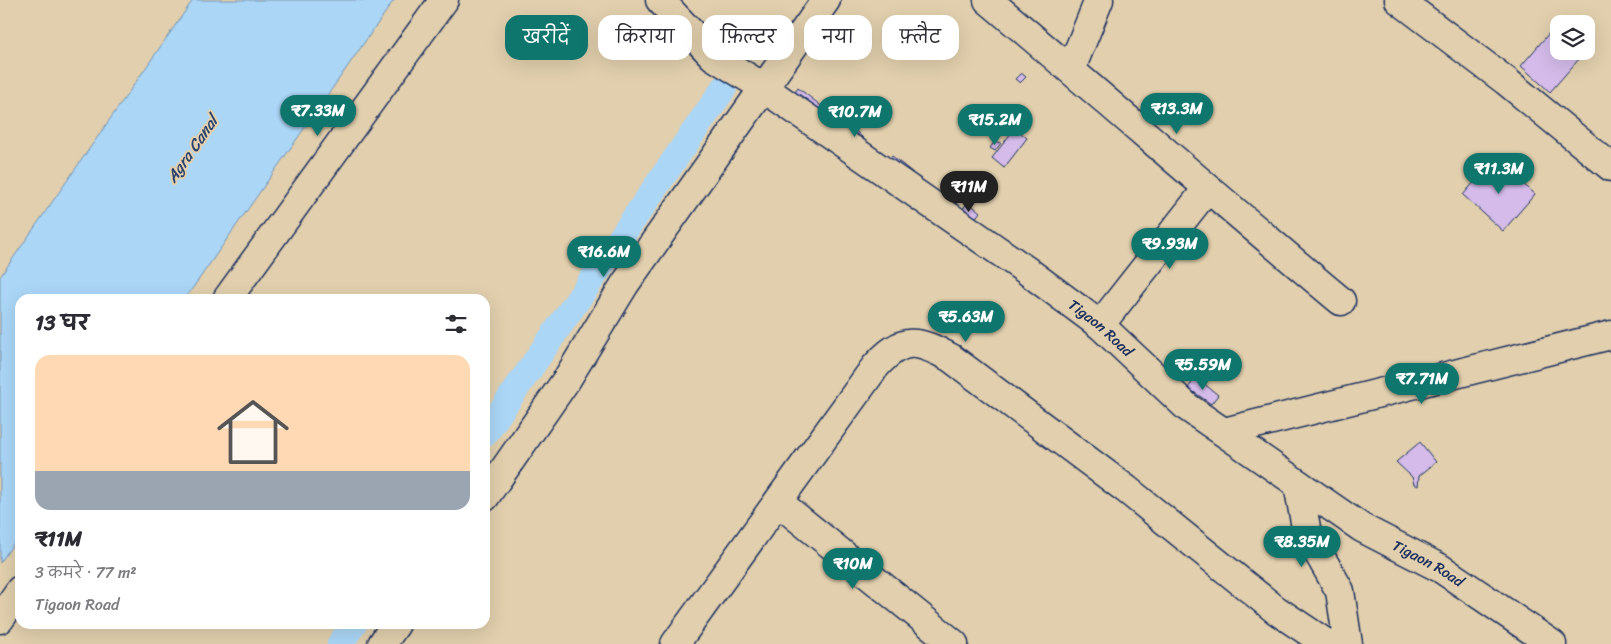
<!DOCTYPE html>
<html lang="hi">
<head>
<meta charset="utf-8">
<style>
	body { margin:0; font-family:Sriracha,"Playpen Sans Deva",sans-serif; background:#f2f2f3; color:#2b2b33; height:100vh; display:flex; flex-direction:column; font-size:19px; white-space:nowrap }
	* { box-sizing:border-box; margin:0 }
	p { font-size:16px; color:#7c7c81 }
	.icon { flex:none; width:28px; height:28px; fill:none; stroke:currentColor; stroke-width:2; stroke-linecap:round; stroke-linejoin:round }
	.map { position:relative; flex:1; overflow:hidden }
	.side { position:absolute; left:15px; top:294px; width:475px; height:335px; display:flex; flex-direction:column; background:#fff; border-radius:15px; box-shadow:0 5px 20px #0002 }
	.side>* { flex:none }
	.top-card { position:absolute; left:505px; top:15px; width:475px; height:45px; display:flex; gap:10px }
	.buttons { position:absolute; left:1550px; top:15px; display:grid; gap:10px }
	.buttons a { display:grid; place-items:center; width:45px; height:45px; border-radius:10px; background:#fff; box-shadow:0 5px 20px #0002; font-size:25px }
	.price { position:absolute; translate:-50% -42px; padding:0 11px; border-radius:18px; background:#0f766e; color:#fff; font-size:16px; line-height:32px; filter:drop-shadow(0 1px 2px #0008) }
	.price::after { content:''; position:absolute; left:50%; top:30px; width:15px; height:11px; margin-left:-8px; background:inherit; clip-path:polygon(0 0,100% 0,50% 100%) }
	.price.selected { background:#222; color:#fff }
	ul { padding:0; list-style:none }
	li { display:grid; align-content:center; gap:10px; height:265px; padding:0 20px }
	li span { display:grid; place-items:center; height:155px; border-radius:15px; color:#555 }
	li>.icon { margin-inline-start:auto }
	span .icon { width:90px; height:90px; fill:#fffc; stroke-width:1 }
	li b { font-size:21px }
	h2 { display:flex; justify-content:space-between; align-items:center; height:60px; padding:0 20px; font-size:21px }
	.tag { padding:0 18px; border-radius:15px; background:#fff; box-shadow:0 5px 20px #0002; font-size:18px; line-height:45px }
	.tag.selected { background:#0f766e; color:#fff }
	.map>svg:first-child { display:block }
	.water { fill:#abd6f6; stroke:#7193b9 }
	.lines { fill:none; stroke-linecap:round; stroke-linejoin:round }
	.canal { stroke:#abd6f6; stroke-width:26 }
	.building { fill:#d4bbe9; stroke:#1b2f5e }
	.minor-casing { stroke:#1b2f5e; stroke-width:31 }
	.minor { stroke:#e1cfad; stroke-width:28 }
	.labels { text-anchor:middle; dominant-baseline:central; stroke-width:4; stroke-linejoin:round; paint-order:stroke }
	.street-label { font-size:15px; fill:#1b2f5e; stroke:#e1cfad }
	.water-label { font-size:16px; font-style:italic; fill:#29406d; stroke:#e1cfad }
</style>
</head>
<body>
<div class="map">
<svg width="1611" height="644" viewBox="0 0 1611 644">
	<rect width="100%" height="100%" fill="#e1cfad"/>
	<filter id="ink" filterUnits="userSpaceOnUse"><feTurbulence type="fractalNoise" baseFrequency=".02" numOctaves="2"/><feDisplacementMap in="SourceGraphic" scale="10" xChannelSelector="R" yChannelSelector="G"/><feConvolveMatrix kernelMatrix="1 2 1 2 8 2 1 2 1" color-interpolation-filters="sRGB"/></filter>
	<g filter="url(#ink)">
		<!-- water -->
		<path class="water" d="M193 0H394L185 299H20V534L0 563V277Z"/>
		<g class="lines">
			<!-- canal -->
			<path class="canal" d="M485 434 724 88
				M340 644 354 624"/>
		</g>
		<!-- building -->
		<path class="building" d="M1556 25 1559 27V51H1586L1550 92 1521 66Z
			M1021 73 1026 77 1020 83 1015 79Z
			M798 88 837 118 829 130 790 99Z
			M1015 128 1027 138 1004 168 992 158Z
			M854 129 864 139 856 148 847 132Z
			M995 141 1001 143 995 151 990 148Z
			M892 156 913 173 905 182 884 165Z
			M1494 159 1535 194 1503 231 1463 195Z
			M968 202 980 212 971 224 959 214Z
			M1196 377 1218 395 1211 404 1188 388Z
			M1420 442 1436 462 1419 476 1418 486 1414 484 1412 477 1396 462Z"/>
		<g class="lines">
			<defs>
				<g id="minor">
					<path id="s1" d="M660 0 713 56 755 82 1026 270 1100 325 1187 407 1362 528 1440 568 1552 644"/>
					<path d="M988 0C1106 99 1222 202 1341 301"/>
					<path d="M1399 0 1506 81 1611 167"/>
					<path d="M1071 69 1099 0"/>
					<path d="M227 299 444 0"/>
					<path d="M1100 325 1207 189"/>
					<path d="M1224 432 1611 335"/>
					<path d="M1298 484 1307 533 1340 591 1348 644"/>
					<path d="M485 497 567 379 625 284 826 0"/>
					<path d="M778 502 954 644"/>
					<path d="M0 619 20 590"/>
					<path d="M382 644 396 624"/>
					<path d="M675 644 875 367C902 336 917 339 951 358L1126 489 1276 610 1327 644"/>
				</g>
			</defs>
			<!-- minor casing -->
			<use href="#minor" class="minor-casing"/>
			<!-- minor -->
			<use href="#minor" class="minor"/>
		</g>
	</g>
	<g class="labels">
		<!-- street labels -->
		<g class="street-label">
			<text stroke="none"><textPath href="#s1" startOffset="551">Tigaon Road</textPath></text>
			<text stroke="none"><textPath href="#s1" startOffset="956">Tigaon Road</textPath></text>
		</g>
		<!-- water labels -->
		<g class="water-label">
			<text transform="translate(192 149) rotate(-55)">Agra Canal</text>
		</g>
	</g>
</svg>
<div class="buttons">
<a><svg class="icon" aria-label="layers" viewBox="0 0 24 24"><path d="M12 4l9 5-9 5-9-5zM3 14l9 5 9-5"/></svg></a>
</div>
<b class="price" style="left:1177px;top:135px">₹13.3M</b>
<b class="price" style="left:318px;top:137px">₹7.33M</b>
<b class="price" style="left:855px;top:138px">₹10.7M</b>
<b class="price" style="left:995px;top:146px">₹15.2M</b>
<b class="price" style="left:1499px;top:195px">₹11.3M</b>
<b class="price selected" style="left:969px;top:213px">₹11M</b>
<b class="price" style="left:1170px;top:270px">₹9.93M</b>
<b class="price" style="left:604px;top:278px">₹16.6M</b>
<b class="price" style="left:966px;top:343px">₹5.63M</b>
<b class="price" style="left:1203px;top:391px">₹5.59M</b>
<b class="price" style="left:1422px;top:405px">₹7.71M</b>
<b class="price" style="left:1302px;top:568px">₹8.35M</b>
<b class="price" style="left:853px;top:590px">₹10M</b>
<div class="top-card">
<a class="tag selected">खरीदें</a>
<a class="tag">किराया</a>
<a class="tag">फ़िल्टर</a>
<a class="tag">नया</a>
<a class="tag">फ़्लैट</a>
</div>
<section class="side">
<h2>13 घर<svg class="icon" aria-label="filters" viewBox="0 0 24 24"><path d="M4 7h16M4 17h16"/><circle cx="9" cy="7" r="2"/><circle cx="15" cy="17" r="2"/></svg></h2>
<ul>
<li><span style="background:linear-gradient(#ffd9b3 75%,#9aa5b1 0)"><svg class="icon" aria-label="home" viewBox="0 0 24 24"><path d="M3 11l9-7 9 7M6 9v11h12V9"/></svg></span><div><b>₹11M</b><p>3 कमरे · 77 m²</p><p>Tigaon Road</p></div></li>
</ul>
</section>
</div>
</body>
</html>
